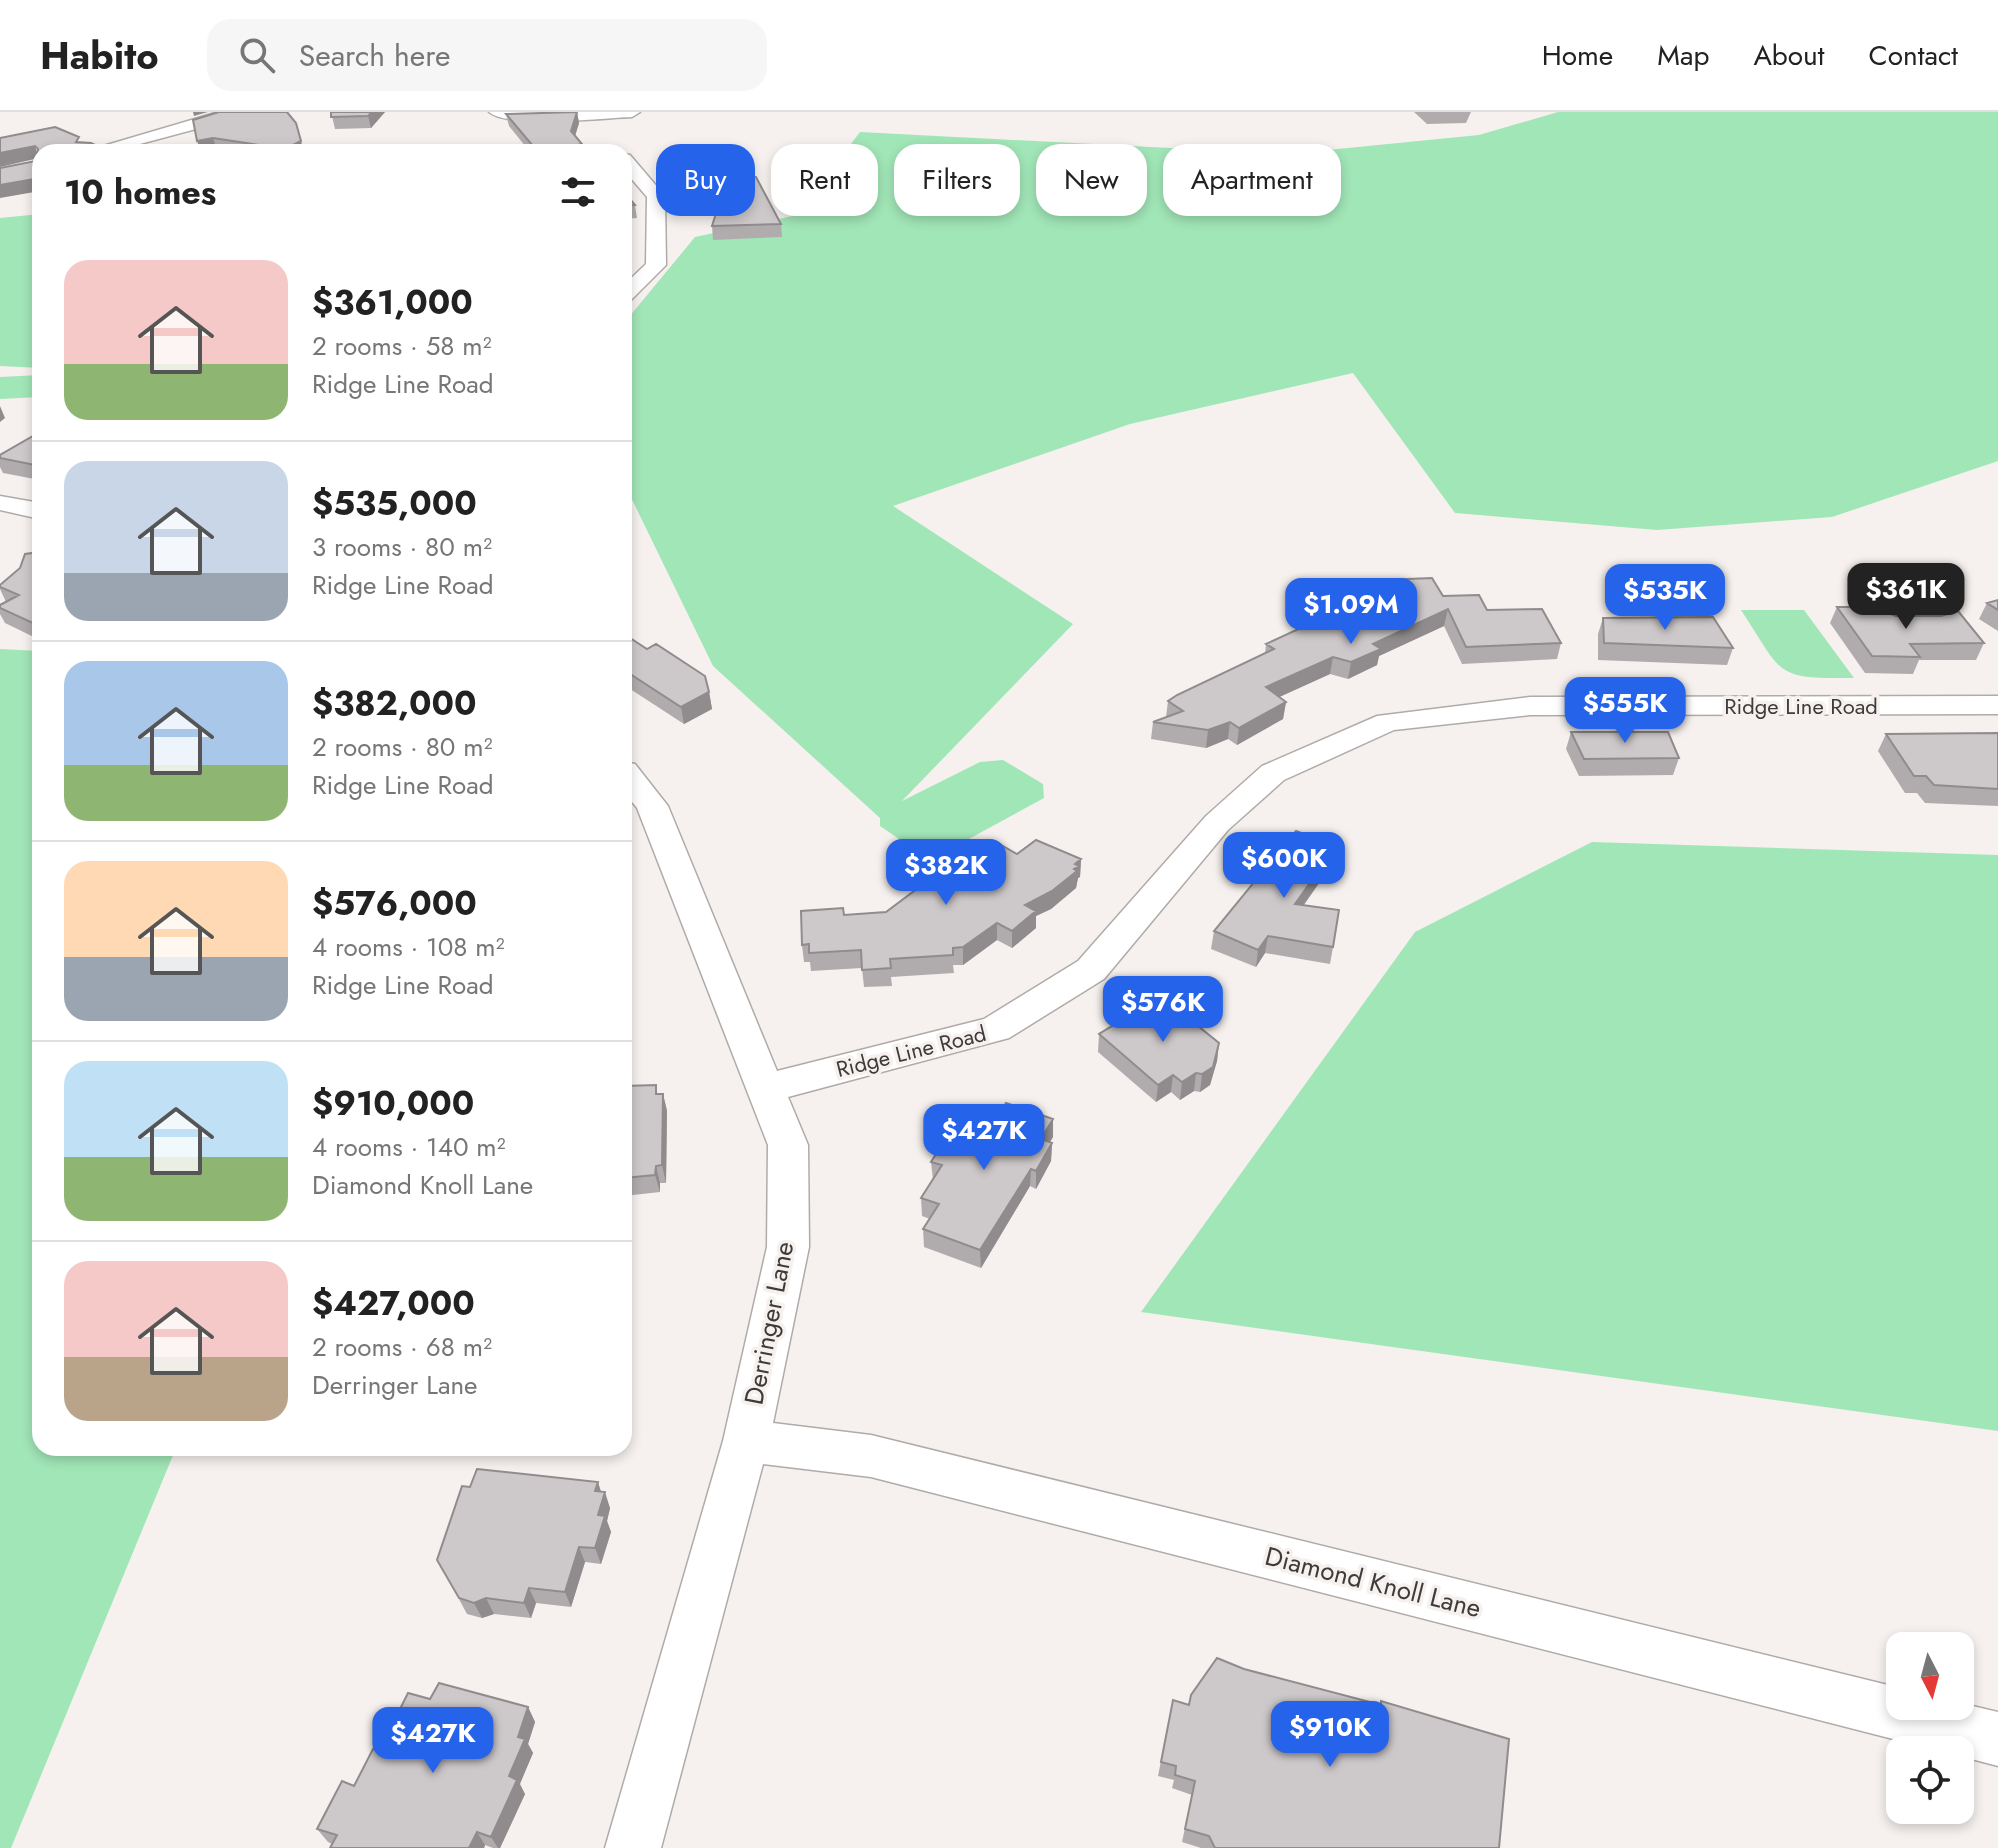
<!DOCTYPE html>
<html lang="en">
<head>
<meta charset="utf-8">
<style>
	body { margin:0; font-family:Jost,sans-serif; background:#f6f6f6; color:#222; height:100vh; display:flex; flex-direction:column; font-size:30px; white-space:nowrap }
	* { box-sizing:border-box; margin:0 }
	p { font-size:26px; color:#767676 }
	.icon { flex:none; width:44px; height:44px; fill:none; stroke:currentColor; stroke-width:2; stroke-linecap:round; stroke-linejoin:round }
	.map { position:relative; flex:1; overflow:hidden }
	.panel { position:absolute; left:32px; top:32px; width:600px; height:1312px; display:flex; flex-direction:column; background:#fff; border-radius:24px; box-shadow:0 4px 12px #0003 }
	.panel>* { flex:none }
	.guide { position:absolute; left:656px; top:32px; width:760px; height:72px; display:flex; gap:16px }
	.needle { width:52px; rotate:174deg }
	.buttons { position:absolute; left:1886px; top:1520px; display:grid; gap:16px }
	.buttons a { display:grid; place-items:center; width:88px; height:88px; border-radius:16px; background:#fff; box-shadow:0 4px 12px #0003; font-size:40px }
	.price { position:absolute; translate:-50% -68px; padding:0 18px; border-radius:16px; background:#2563eb; color:#fff; font-size:26px; line-height:52px; filter:drop-shadow(0 2px 4px #0008) }
	.price::after { content:''; position:absolute; left:50%; top:48px; width:24px; height:18px; margin-left:-12px; background:inherit; clip-path:polygon(0 0,100% 0,50% 100%) }
	.price.selected { background:#222; color:#fff }
	ul { padding:0; list-style:none }
	li { display:flex; align-items:center; gap:24px; height:200px; padding:0 32px }
	li+li { border-top:2px solid #e0e0e0 }
	li span { display:grid; place-items:center; flex:none; width:224px; height:160px; border-radius:24px; color:#555 }
	li>.icon { margin-inline-start:auto }
	span .icon { width:96px; height:96px; fill:#fffc; stroke-width:1 }
	li b { font-size:34px }
	h2 { display:flex; justify-content:space-between; align-items:center; height:96px; padding:0 32px; font-size:34px }
	.pill { padding:0 28px; border-radius:24px; background:#fff; box-shadow:0 4px 12px #0003; font-size:28px; line-height:72px }
	.pill.selected { background:#2563eb; color:#fff }
	header { display:flex; align-items:center; gap:48px; box-sizing:border-box; height:112px; padding:0 40px; background:#fff; border-bottom:2px solid #e0e0e0 }
	header strong { font-size:38px }
	nav { display:flex; gap:44px; margin-inline-start:auto; font-size:28px }
	.search { width:560px; height:72px; background:#f6f6f6; display:flex; align-items:center; gap:20px; box-sizing:border-box; padding:0 28px; border-radius:24px; color:#767676; font-size:30px }
	.map>svg:first-child { display:block }
	.green { fill:#a1e6b7 }
	.lines { fill:none; stroke-linecap:round; stroke-linejoin:round }
	.street-casing { stroke:#b0aba8; stroke-width:3 }
	.street { fill:#fff; fill-rule:evenodd }
	.wall { fill:#b0acae }
	.shaded-wall { fill:#908c8d }
	.building { fill:#cdc8ca; stroke:#908c8d; stroke-width:2 }
	.labels { text-anchor:middle; dominant-baseline:central; stroke-width:7; stroke-linejoin:round; paint-order:stroke }
	.street-label { font-size:22px; fill:#3e3c3b; stroke:#f6f1ee }
	.near-street-label { font-size:26px; fill:#3e3c3b; stroke:#f6f1ee }
</style>
</head>
<body>
<header>
<strong>Habito</strong>
<div class="search"><svg class="icon" aria-label="search" viewBox="0 0 24 24"><circle cx="10" cy="10" r="6"/><path d="M15 15l6 6"/></svg>Search here</div>
<nav><a>Home</a><a>Map</a><a>About</a><a>Contact</a></nav>
</header>
<div class="map">
<svg width="1998" height="1736" viewBox="0 0 1998 1736">
	<rect width="100%" height="100%" fill="#f6f1ee"/>
	<!-- green -->
	<path class="green" d="M1558 0H1998V349L1832 405 1657 418 1455 401 1353 261 1130 312 893 394 1073 512 902 689 980 650 1003 648 1043 672 1044 686 943 741 918 740 880 714V706L713 554 624 371V211L695 125 797 103 860 20 1287 42 1479 23Z
		M40 102V256L0 254V106Z
		M40 263V285L0 287V265Z
		M1638 474H1667L1687 508 1658 509Z
		M1741 498H1804L1854 566C1773 567 1784 563 1741 498Z
		M0 537 40 539V1336H176L11 1736H0Z
		M1592 730 1998 743V1319L1141 1200 1415 820Z"/>
	<g class="lines">
		<defs>
			<path id="street" d="M260 0 110 40H83L215 1Z
				M489 0H640L632 5C603 6 508 17 489 0Z
				M624 42 630 43 665 84 666 153 631 188 624 190V173L646 152 647 85 624 58Z
				M0 384 40 391V407L0 398Z
				M1998 584V602L1530 603 1394 618 1284 668 1228 718 1104 867 1009 926 788 985 808 1033 809 1135 773 1311 871 1323 1900 1576V1594H1960V1591L1998 1600V1654L1960 1644V1638H1936L871 1365 763 1352 661 1736H605L723 1329 767 1135 768 1033 637 696 624 680V650L635 652 668 694 777 959 984 907 1078 849 1206 704 1262 654 1377 604 1530 585Z"/>
		</defs>
		<!-- street casing -->
		<use href="#street" class="street-casing"/>
		<!-- street -->
		<use href="#street" class="street"/>
	</g>
	<!-- wall -->
	<path class="wall" d="M331 0H385L371 16 335 17Z
		M577 0 579 11 575 23 584 40H530L509 14 506 2Z
		M1414 0H1471L1466 11 1427 12Z
		M193 8 304 40H228L217 38 201 40Z
		M624 80 635 93 637 106 624 107Z
		M781 112 782 125 713 128 712 114Z
		M40 320V368L3 361 0 355V343Z
		M40 440V528L5 511 0 502V493L6 490 0 477V473Z
		M1443 484 1487 498 1561 531 1557 547 1462 552 1444 514 1379 544 1377 553 1348 567 1330 562 1279 585 1286 590 1283 607 1237 633 1228 627 1206 636 1151 627 1153 610 1166 605 1168 589 1265 542 1266 532 1337 500 1339 487Z
		M1998 488V519L1979 507 1987 491Z
		M1837 495 1984 531 1976 548H1919L1913 562 1865 561 1830 511Z
		M1603 506 1733 536 1727 553 1598 548V522Z
		M624 522 709 580 712 597 684 612 624 573Z
		M1571 620 1679 646 1673 663 1579 664 1566 637Z
		M1998 621V694L1925 691 1917 681H1905L1878 639 1886 622Z
		M997 736 1017 742 1081 747 1080 765 1078 766 1076 776 1051 797 1036 804V816L1012 836 997 828 963 853H953L954 861 891 865 892 874 864 875 862 856 811 859 810 850H804L802 833 844 803 886 800 983 739Z
		M1333 751 1304 793 1333 835 1330 852 1265 841 1256 855 1211 837 1214 819Z
		M1181 911 1219 931 1217 949 1210 973 1200 980 1194 979 1180 988 1171 980 1156 990 1098 940 1099 922Z
		M624 974 658 982H663L667 999 666 1071H660V1080L624 1084Z
		M1000 1001 1053 1025 1049 1030 1052 1031 1051 1049 1036 1077 1030 1074 981 1156 924 1135 923 1117 930 1107 922 1104 921 1086 933 1068 931 1050 976 1015Z
		M470 1375 601 1380 610 1396 607 1409 611 1420 601 1452 585 1450 571 1495 536 1491 531 1506 494 1502 482 1506 467 1502 446 1463Z
		M1244 1557 1380 1592 1381 1589 1499 1736H1201L1182 1730 1192 1683 1172 1676 1174 1668 1158 1664 1173 1588 1189 1593Z
		M430 1587 528 1595 535 1610 528 1632 533 1641 519 1672 525 1682 500 1736H493L485 1733 484 1736H330L332 1732 328 1730 317 1717 354 1674 379 1639Z"/>
	<!-- shaded-wall -->
	<path class="shaded-wall" d="M193 0H208L194 4Z
		M372 0H385L371 16 368 4Z
		M577 0 579 11 573 31 571 19Z
		M213 26 217 38 201 40 197 29Z
		M301 29 304 40H286L285 37Z
		M582 32 584 40H544Z
		M35 34 39 46 0 55V41Z
		M40 66V79L0 86V73Z
		M0 294 5 306 0 310Z
		M1448 497 1444 514 1379 544 1377 553 1348 567 1351 550 1373 532Z
		M40 511V523L35 512Z
		M1333 545 1330 562 1264 592 1266 575Z
		M709 580 712 597 684 612 681 595Z
		M1286 590 1283 607 1237 633 1239 616Z
		M1230 610 1228 627 1206 636 1208 618Z
		M1336 734 1333 751 1292 809 1295 792Z
		M1081 747 1080 765 1078 766 1076 776 1051 797 1036 804V816L1012 836V819L1025 793Z
		M997 811V828L963 853V835Z
		M1268 824 1265 841 1256 855 1258 838Z
		M1219 931 1217 949 1210 973 1200 980 1202 962Z
		M1196 961 1194 979 1180 988 1182 970Z
		M1173 963 1171 980 1156 990 1158 973Z
		M663 982 667 999 666 1071 662 1053Z
		M1053 1007V1025L1041 1045V1027Z
		M1052 1031 1051 1049 1036 1077V1059Z
		M656 1054 660 1071V1080L655 1063Z
		M1031 1057 1030 1074 981 1156 980 1138Z
		M598 1370 603 1386 605 1380 610 1396 607 1409 611 1420 601 1452 595 1436V1379Z
		M579 1435 585 1450 571 1495 565 1480Z
		M529 1476 536 1491 531 1506 524 1491Z
		M486 1486 494 1502 482 1506 474 1491Z
		M528 1595 535 1610 528 1632 533 1641 520 1672 525 1682 500 1736H498L491 1725 509 1664 518 1625Z
		M477 1720 485 1733 484 1736H469Z"/>
	<!-- building -->
	<path class="building" d="M219 0H287L296 11 301 29 285 37 213 26 197 29 193 8Z
		M331 0H372L368 4 331 5Z
		M577 0 571 19 582 32 544 40H538L506 2Z
		M55 15 79 25 76 30 91 31 110 40H40V66L0 73V56L36 49 38 37 35 34 0 41V26Z
		M756 65 781 112 712 114 727 67Z
		M624 80 635 93 624 94Z
		M40 320V354L0 346V343Z
		M40 440V511L35 512 0 496V493L19 483 0 475V473L20 456 25 442Z
		M1432 466 1443 484 1479 483 1487 498 1542 497 1561 531 1466 535 1448 497 1373 532 1381 537 1351 550 1333 545 1266 575 1286 590 1239 616 1230 610 1208 618 1153 610 1183 599 1168 589 1177 583 1274 537 1266 532 1351 493 1339 487 1382 468Z
		M1998 488V498L1987 491Z
		M1837 495H1873L1896 504H1941L1958 499 1984 531 1910 532 1920 545 1872 544Z
		M1713 505 1733 536 1604 531 1603 506Z
		M624 522 647 537 656 532 705 564 709 580 681 595 624 558Z
		M1571 620H1668L1679 646 1584 647Z
		M1998 621V677L1934 673 1926 664H1914L1886 622Z
		M1296 719 1336 734 1295 792 1339 798 1333 835 1268 824 1258 838 1214 819Z
		M1036 728 1081 747 1075 752 1079 754 1074 757 1077 759 1052 779 1025 793 1036 799 1012 819 997 811 963 835 953 836V843L890 847 891 856 862 858 861 838 809 841V832L802 833 801 799 843 796 844 803 886 800 974 734 983 739 991 733 997 736 1001 733 1017 742Z
		M1153 889 1181 911 1188 906 1219 931 1213 955 1202 962 1196 961 1182 970 1173 963 1158 973 1099 922Z
		M656 973V982H663L662 1053 656 1054 655 1063 624 1066V974Z
		M1006 991 1053 1007 1041 1027 1052 1031 1036 1059 1031 1057 980 1138 923 1117 939 1092 921 1086 942 1053 931 1050 957 1009 976 1015 987 997 1000 1001Z
		M477 1357 598 1370 595 1379 605 1380 598 1403 605 1404 595 1436 579 1435 565 1480 529 1476 524 1491 486 1486 474 1491 459 1486 437 1448 462 1374 470 1375Z
		M1217 1546 1244 1557 1381 1593V1589L1509 1627 1499 1736H1215L1209 1724 1185 1717 1195 1669 1175 1663 1176 1654 1161 1650 1173 1588 1189 1593 1191 1583Z
		M439 1571 528 1595 518 1625 525 1627 509 1664 517 1668 491 1725 477 1720 469 1736H330L337 1723 317 1717 342 1669 354 1674 373 1637 379 1639 408 1581 430 1587Z"/>
	<g class="labels">
		<!-- street labels -->
		<g class="street-label">
			<text x="1801" y="594">Ridge Line Road</text>
			<text transform="translate(911 939) rotate(-14)">Ridge Line Road</text>
		</g>
		<!-- near-street labels -->
		<g class="near-street-label">
			<text transform="translate(769 1211) rotate(-79)">Derringer Lane</text>
			<text transform="translate(1373 1470) rotate(14)">Diamond Knoll Lane</text>
		</g>
	</g>
</svg>
<div class="buttons">
<a><svg class="needle" viewBox="-14 -14 28 28"><path d="M0-13l5 13h-10z" fill="#e53935"/><path d="M0 13l5-13h-10z" fill="#767676"/></svg></a>
<a><svg class="icon" aria-label="locate" viewBox="0 0 24 24"><circle cx="12" cy="12" r="6"/><path d="M12 2v4M12 18v4M2 12h4M18 12h4"/></svg></a>
</div>
<b class="price selected" style="left:1906px;top:519px">$361K</b>
<b class="price" style="left:1665px;top:520px">$535K</b>
<b class="price" style="left:1351px;top:534px">$1.09M</b>
<b class="price" style="left:1625px;top:633px">$555K</b>
<b class="price" style="left:1284px;top:788px">$600K</b>
<b class="price" style="left:946px;top:795px">$382K</b>
<b class="price" style="left:1163px;top:932px">$576K</b>
<b class="price" style="left:984px;top:1060px">$427K</b>
<b class="price" style="left:1330px;top:1657px">$910K</b>
<b class="price" style="left:433px;top:1663px">$427K</b>
<div class="guide">
<a class="pill selected">Buy</a>
<a class="pill">Rent</a>
<a class="pill">Filters</a>
<a class="pill">New</a>
<a class="pill">Apartment</a>
</div>
<section class="panel">
<h2>10 homes<svg class="icon" aria-label="filters" viewBox="0 0 24 24"><path d="M4 7h16M4 17h16"/><circle cx="9" cy="7" r="2"/><circle cx="15" cy="17" r="2"/></svg></h2>
<ul>
<li><span style="background:linear-gradient(#f6c9c9 65%,#8fb573 0)"><svg class="icon" aria-label="home" viewBox="0 0 24 24"><path d="M3 11l9-7 9 7M6 9v11h12V9"/></svg></span><div><b>$361,000</b><p>2 rooms · 58 m²</p><p>Ridge Line Road</p></div></li>
<li><span style="background:linear-gradient(#c9d6e8 70%,#9aa5b1 0)"><svg class="icon" aria-label="home" viewBox="0 0 24 24"><path d="M3 11l9-7 9 7M6 9v11h12V9"/></svg></span><div><b>$535,000</b><p>3 rooms · 80 m²</p><p>Ridge Line Road</p></div></li>
<li><span style="background:linear-gradient(#a9c7e8 65%,#8fb573 0)"><svg class="icon" aria-label="home" viewBox="0 0 24 24"><path d="M3 11l9-7 9 7M6 9v11h12V9"/></svg></span><div><b>$382,000</b><p>2 rooms · 80 m²</p><p>Ridge Line Road</p></div></li>
<li><span style="background:linear-gradient(#ffd9b3 60%,#9aa5b1 0)"><svg class="icon" aria-label="home" viewBox="0 0 24 24"><path d="M3 11l9-7 9 7M6 9v11h12V9"/></svg></span><div><b>$576,000</b><p>4 rooms · 108 m²</p><p>Ridge Line Road</p></div></li>
<li><span style="background:linear-gradient(#bfe0f5 60%,#8fb573 0)"><svg class="icon" aria-label="home" viewBox="0 0 24 24"><path d="M3 11l9-7 9 7M6 9v11h12V9"/></svg></span><div><b>$910,000</b><p>4 rooms · 140 m²</p><p>Diamond Knoll Lane</p></div></li>
<li><span style="background:linear-gradient(#f6c9c9 60%,#b9a48a 0)"><svg class="icon" aria-label="home" viewBox="0 0 24 24"><path d="M3 11l9-7 9 7M6 9v11h12V9"/></svg></span><div><b>$427,000</b><p>2 rooms · 68 m²</p><p>Derringer Lane</p></div></li>
</ul>
</section>
</div>
</body>
</html>
